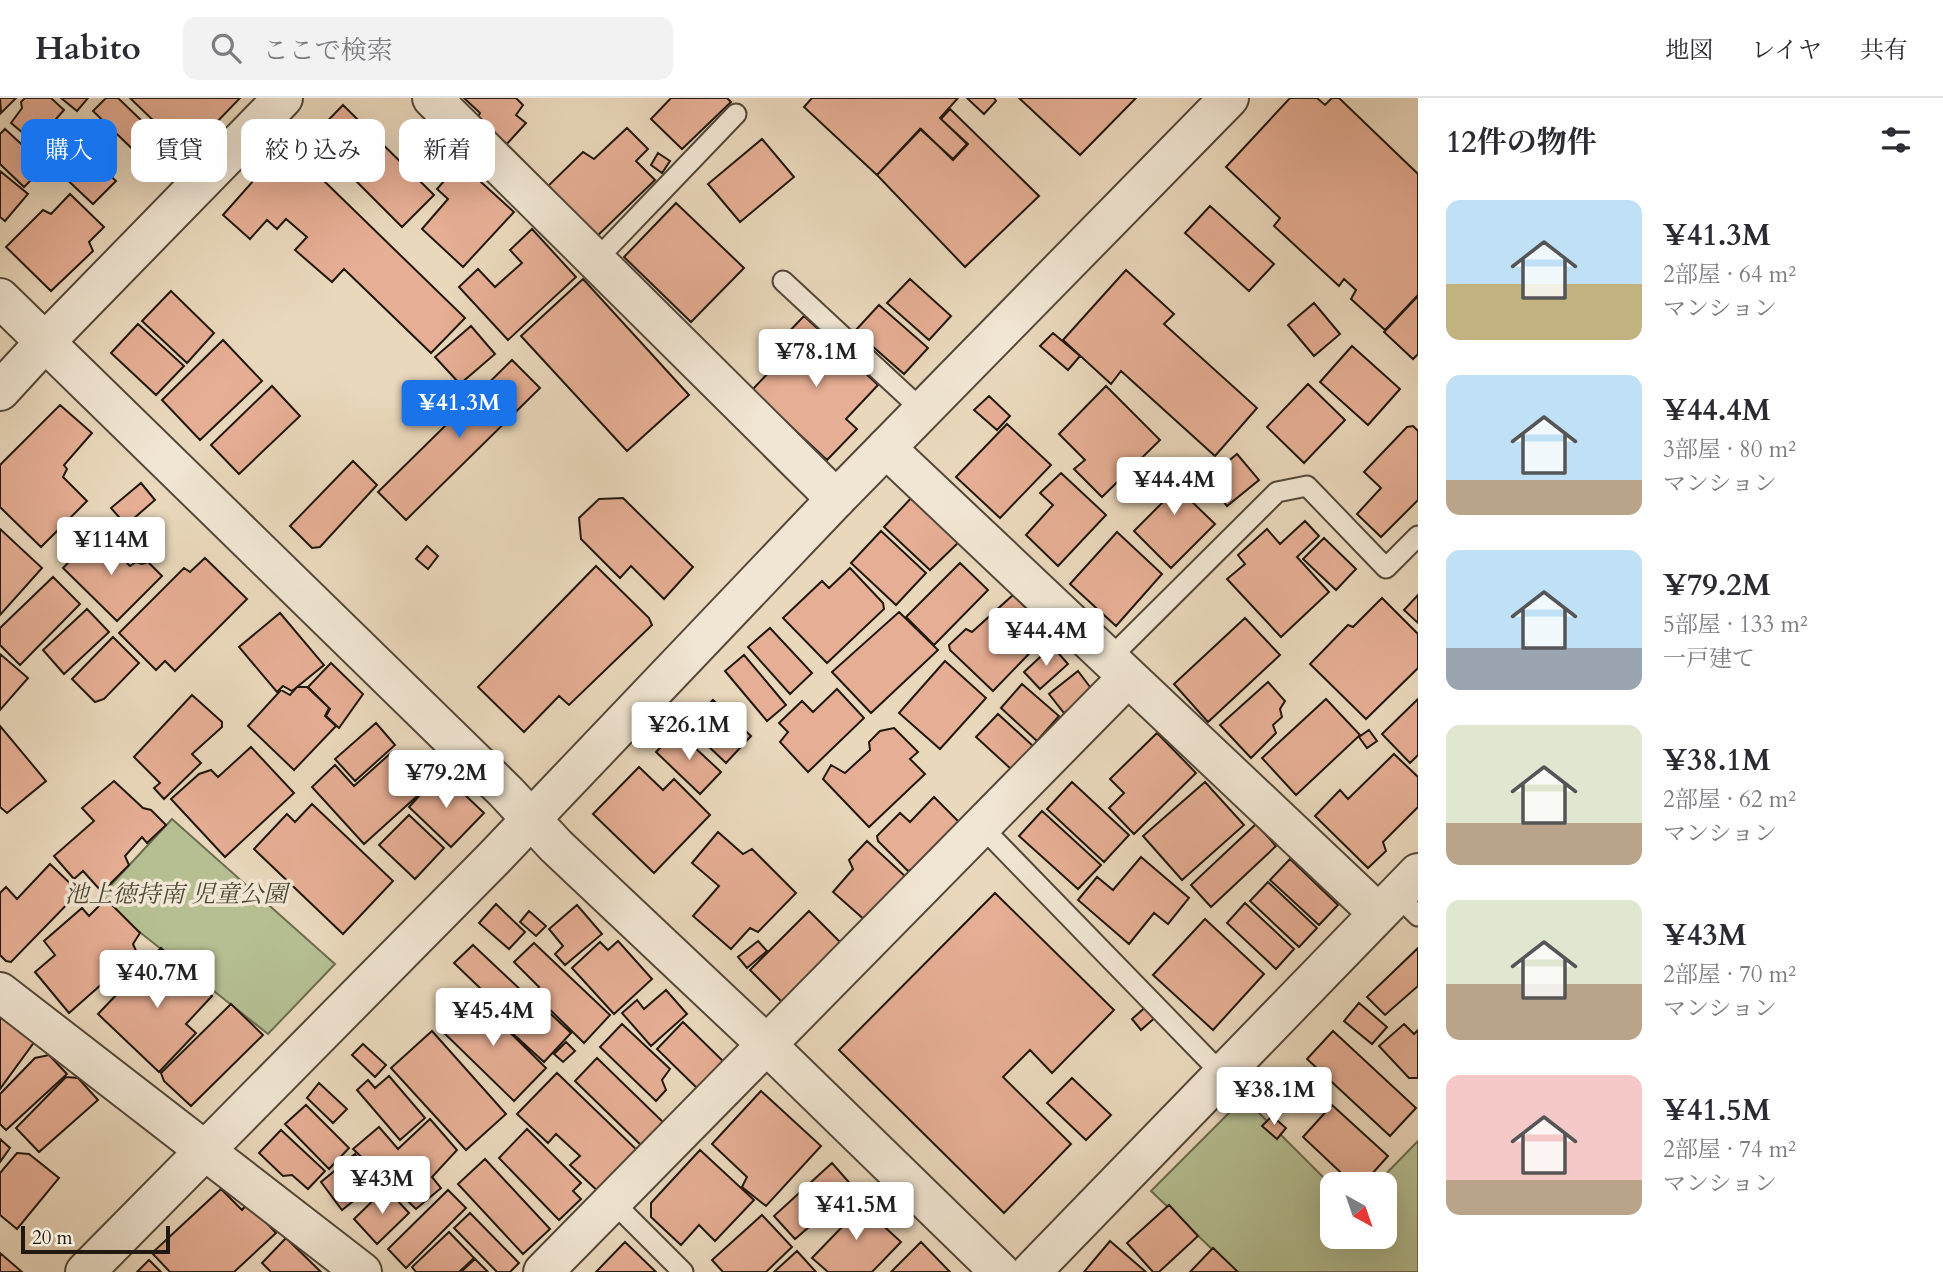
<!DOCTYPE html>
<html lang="ja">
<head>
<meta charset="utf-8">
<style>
	body { margin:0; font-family:Cardo,"Noto Serif JP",serif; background:#f2f2f3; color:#2b2b33; height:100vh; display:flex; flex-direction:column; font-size:26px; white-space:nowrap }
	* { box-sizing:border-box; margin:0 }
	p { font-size:23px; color:#7c7c81 }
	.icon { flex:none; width:38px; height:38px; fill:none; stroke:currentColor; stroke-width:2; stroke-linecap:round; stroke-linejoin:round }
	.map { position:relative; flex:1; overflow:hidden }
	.side { display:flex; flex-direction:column; background:#fff; width:525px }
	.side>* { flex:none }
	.top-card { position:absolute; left:21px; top:21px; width:665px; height:63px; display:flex; gap:14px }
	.needle { width:46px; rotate:140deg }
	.buttons { position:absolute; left:1320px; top:1074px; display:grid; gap:14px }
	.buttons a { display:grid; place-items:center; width:77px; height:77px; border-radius:14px; background:#fff; box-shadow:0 7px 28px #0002; font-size:35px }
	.scale { position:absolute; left:21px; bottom:18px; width:149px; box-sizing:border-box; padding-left:7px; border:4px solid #21180f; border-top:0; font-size:19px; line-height:24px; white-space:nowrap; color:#21180f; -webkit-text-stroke:5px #f1e6d3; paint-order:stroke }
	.price { position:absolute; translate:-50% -60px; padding:0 16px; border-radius:7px; background:#fff; color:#222; font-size:23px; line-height:46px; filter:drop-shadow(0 2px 4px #0008) }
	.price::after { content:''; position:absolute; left:50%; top:42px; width:21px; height:16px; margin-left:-10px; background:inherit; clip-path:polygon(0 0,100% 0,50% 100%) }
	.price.active { background:#1a73e8; color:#fff }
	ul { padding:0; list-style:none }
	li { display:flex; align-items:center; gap:21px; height:175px; padding:0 28px }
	li span { display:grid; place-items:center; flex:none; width:196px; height:140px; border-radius:14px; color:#555 }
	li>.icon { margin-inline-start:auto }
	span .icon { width:84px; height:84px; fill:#fffc; stroke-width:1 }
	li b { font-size:30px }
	h2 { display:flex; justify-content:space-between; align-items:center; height:84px; padding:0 28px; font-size:30px }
	.chip { padding:0 24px; border-radius:14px; background:#fff; box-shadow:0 7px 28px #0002; font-size:24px; line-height:63px }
	.chip.active { background:#1a73e8; color:#fff }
	header { display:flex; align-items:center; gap:42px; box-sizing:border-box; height:98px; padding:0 35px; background:#fff; border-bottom:2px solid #e1e1e2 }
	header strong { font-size:33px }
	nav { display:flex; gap:38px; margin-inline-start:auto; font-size:24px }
	.search { width:490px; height:63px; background:#f2f2f3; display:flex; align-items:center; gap:18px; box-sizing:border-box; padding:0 24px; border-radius:14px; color:#7c7c81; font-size:26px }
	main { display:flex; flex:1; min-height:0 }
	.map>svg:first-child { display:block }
	.green { fill:#b5bf92; stroke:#6b6c50; stroke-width:2 }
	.building { fill:#e6ae94; stroke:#21180f; stroke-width:2 }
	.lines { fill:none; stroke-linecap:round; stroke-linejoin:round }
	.service-casing { stroke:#53483a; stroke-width:23 }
	.minor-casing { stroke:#53483a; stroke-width:42 }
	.tertiary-casing { stroke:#53483a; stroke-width:42 }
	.service { stroke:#f1e6d3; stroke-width:19 }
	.minor { stroke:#f1e6d3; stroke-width:38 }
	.tertiary { stroke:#f1e6d3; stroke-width:38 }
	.labels { text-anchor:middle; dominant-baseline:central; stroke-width:7; stroke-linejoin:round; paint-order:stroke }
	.park-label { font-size:24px; font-style:italic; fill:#4d4a36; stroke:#f1e6d3 }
</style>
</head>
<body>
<header>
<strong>Habito</strong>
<div class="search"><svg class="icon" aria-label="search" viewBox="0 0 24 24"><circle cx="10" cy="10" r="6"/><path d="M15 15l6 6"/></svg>ここで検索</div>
<nav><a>地図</a><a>レイヤ</a><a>共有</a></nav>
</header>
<main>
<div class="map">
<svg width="1418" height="1174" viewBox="0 0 1418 1174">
	<rect width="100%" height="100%" fill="#ead8bc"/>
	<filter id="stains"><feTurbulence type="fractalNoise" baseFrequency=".00286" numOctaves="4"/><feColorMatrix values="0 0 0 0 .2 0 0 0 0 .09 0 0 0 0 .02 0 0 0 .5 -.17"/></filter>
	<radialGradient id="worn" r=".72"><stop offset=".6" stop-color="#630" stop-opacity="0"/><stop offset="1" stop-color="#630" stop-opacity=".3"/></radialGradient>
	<!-- green -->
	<path class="green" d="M172 721 335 866 268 936 98 801Z
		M1244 1000 1332 1088V1139H1384V1087H1375L1418 1043V1174H1236L1151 1093Z"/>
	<!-- building -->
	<path class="building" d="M0 0H16L1 15Z
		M25 0H51L64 12 56 21 58 28 40 49 11 25 22 10 21 4Z
		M61 0H88L77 13Z
		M106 0H118L168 48 149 67 93 13Z
		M130 0H240L187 55Z
		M464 0H516L523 7 516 17 526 25 505 48 476 23 480 15Z
		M671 0H727L731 4 682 51 651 21Z
		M812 0H958L940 20 967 46 953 61 920 31 877 77 804 9Z
		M967 0H994L996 3 984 16Z
		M1019 0H1136L1080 57Z
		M1290 0H1317L1325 7 1332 0H1339L1418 76V197L1385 232 1351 201 1356 192 1344 181 1339 188 1274 128 1280 120 1226 69Z
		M343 7 434 97 402 129 312 39Z
		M950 11 1039 98 965 169 877 77 921 31 953 62 968 46 941 21Z
		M627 30 648 51 636 63 655 82 593 142 544 92 583 54 594 61Z
		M5 31 45 68 24 89 0 66V36Z
		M66 36 116 83 93 106 44 60Z
		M762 41 794 79 740 124 708 86Z
		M286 46 465 220 431 255 344 171 332 184 295 152 307 139 286 121 277 131 267 122 250 141 223 117Z
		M658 55 670 63 662 75 651 67Z
		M460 65 514 114 463 169 422 131 448 101 437 91Z
		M0 73 28 96 5 123 0 119Z
		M70 96 104 129 89 144 93 153 51 193 6 149 43 112 51 116Z
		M676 105 744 170 691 224 624 159Z
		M1210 108 1274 166 1249 193 1185 135Z
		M532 131 576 179 508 242 459 189 478 171 495 189 522 165 510 152Z
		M1126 172 1174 216 1164 226 1257 310 1215 358 1121 273 1111 286 1063 242Z
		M583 181 689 297 627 353 521 238Z
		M910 181 951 218 929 242 887 205Z
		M171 193 214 235 187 265 142 223Z
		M1418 198V256L1413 261 1384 234Z
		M1314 205 1340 236 1314 258 1288 227Z
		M879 207 928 250 904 276 855 233Z
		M804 218 878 287 846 321 857 331 827 362 752 292 793 249 783 240Z
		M138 226 184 268 156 297 111 255Z
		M471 228 495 256 460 286 435 259Z
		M1053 235 1080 258 1068 272 1040 248Z
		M223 242 262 283 200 342 162 302Z
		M1352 248 1400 291 1368 327 1320 284Z
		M512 262 540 290 406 422 378 394Z
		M1308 286 1345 322 1304 365 1267 329Z
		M272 288 300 318 239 376 211 347Z
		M1106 288 1160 342 1102 399 1074 371 1085 362 1059 336Z
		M989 298 1010 318 997 332 974 312Z
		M60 307 92 335 64 367 67 371 63 379 87 403 41 449 0 409V367Z
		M1007 326 1051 367 1000 420 956 379Z
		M1413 328 1418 333V402L1381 439 1357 416 1381 390 1364 374 1407 329Z
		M1237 356 1259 382 1227 408 1206 382Z
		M353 363 377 387 320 449 312 450 290 428Z
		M1176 363 1198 386 1186 398 1215 426 1171 470 1134 433 1162 405 1148 390Z
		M1061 375 1106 417 1058 468 1026 437 1053 407 1040 395Z
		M141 385 155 402 126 427 111 410Z
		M914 397 961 442 930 472 884 429Z
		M623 400 693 469 664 501 631 468 620 480 581 441 579 420 599 401Z
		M1305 423 1319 438 1297 459 1329 494 1281 539 1227 481 1245 466 1238 457 1267 431 1280 446Z
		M0 431 42 470 0 517Z
		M881 433 926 475 896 507 851 465Z
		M1117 434 1162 476 1116 528 1070 486Z
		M97 435 130 468 136 464 142 466 148 464 162 478 117 523 63 470Z
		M1324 440 1356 471 1336 492 1303 461Z
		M427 448 438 458 428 471 416 461Z
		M205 460 247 501 175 573 165 563 156 572 119 535 184 470 190 474Z
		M960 465 988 492 934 547 906 519Z
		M596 468 649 520 652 527 569 607 559 598 524 634 478 589Z
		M850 470 883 505 884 511 827 565 783 520 822 483 829 490Z
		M53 479 80 506 20 567 0 547V530Z
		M1013 497 1050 534 993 593 950 552 949 547 966 531 972 534Z
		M1418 497V525L1404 512Z
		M1382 500 1418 536V570L1366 621 1310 566 1348 527 1353 529Z
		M87 511 109 534 64 576 43 552Z
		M899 514 938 552 871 615 832 574Z
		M280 515 324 567 292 593 283 588 277 594 239 549Z
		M1245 520 1280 557 1208 624 1174 586Z
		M770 530 812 575 790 596 748 549Z
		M113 539 139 565 104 601 95 604 72 581Z
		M1052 548 1068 566 1040 591 1024 574Z
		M0 556 28 580 0 612Z
		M744 557 786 607 767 623 725 573Z
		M945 563 986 600 940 651 899 615Z
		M331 565 363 596 339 630 326 618 330 611 308 589Z
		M1078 573 1093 593 1064 615 1049 596Z
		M1268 584 1285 603 1280 611 1282 619 1273 627 1276 635 1251 660 1220 627Z
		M1022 586 1059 618 1037 643 1001 610Z
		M297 589H307L329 610 325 618 336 628 294 672 248 628 281 592 290 597Z
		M837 591 864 620 808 674 780 644 788 634 779 625 802 603 813 614Z
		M192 597 222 624V629L192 656 201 665 164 701 154 690 160 685 134 659Z
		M1326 601 1360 637 1296 697 1262 660Z
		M1418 601V657L1410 665 1382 636Z
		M713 602 751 638 726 665 687 628Z
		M998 616 1033 648 1011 671 976 639Z
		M376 625 395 647 355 683 335 661Z
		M0 628 46 683 7 715 0 709Z
		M894 630 918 654 910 661 925 676 869 729 823 681 831 667 845 675 870 652 869 644 880 633Z
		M1369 632 1377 643 1367 650 1359 639Z
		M677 633 721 674 700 696 656 654Z
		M1157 635 1196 675 1134 736 1109 710 1124 695 1110 681Z
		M251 649 294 695 225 759 171 701 199 676 211 672 218 679Z
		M392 654 426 690 364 746 312 689 335 667 354 688Z
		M1394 656 1418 679V709L1383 744 1386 753 1368 770 1315 718 1340 692 1348 701Z
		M639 669 663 692 674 681 710 717 654 775 593 716Z
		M441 674 484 715 451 749 409 709Z
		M114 683 143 710 151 712 166 727 147 745 142 739 125 758 129 767 102 794 83 773 74 781 54 758 94 723 82 710Z
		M1072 684 1129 737 1104 764 1047 711Z
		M1205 684 1244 727 1182 782 1143 738Z
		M934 699 960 725 917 769 908 773 878 743 877 738 900 715 910 724Z
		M312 706 393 783 343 836 254 751 287 716 295 724Z
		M1042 713 1101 767 1078 791 1019 738Z
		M409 717 444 750 415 781 379 747Z
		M1256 726 1276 748 1211 809 1191 787Z
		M718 734 743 756 752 751 796 795 758 834 750 830 731 851 693 818 719 788 692 765Z
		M867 743 907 780 866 823 833 794 853 771 849 762Z
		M1141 759 1189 800 1168 826 1154 815 1129 846 1078 802 1097 779 1113 792Z
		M1290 761 1338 807 1319 827 1270 782Z
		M50 766 79 794 11 864 6 863 0 857V795L6 789 17 801Z
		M1268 784 1317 830 1299 849 1250 803Z
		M995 795 1114 912 1052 975 1030 952 1003 979 1071 1046 1004 1115 839 952Z
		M106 801 140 835 133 846 137 855 69 915 35 874 55 857 44 843 82 810 89 818Z
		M1245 805 1294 851 1276 871 1227 825Z
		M496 806 525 834 509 851 479 825Z
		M577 807 602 836 565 867 555 856 563 848 549 831Z
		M529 813 546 828 536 838 520 824Z
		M809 813 847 851 786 908 750 872Z
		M1205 821 1264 876 1213 932 1153 877Z
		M618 843 652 881 614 916 572 870 600 844 608 852Z
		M758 843 767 853 747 870 738 859Z
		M534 845 610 917 584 945 535 897 539 889 514 864Z
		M473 847 525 896 507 916 454 865Z
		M161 850 212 898 186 926 196 935 159 974 98 916Z
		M1418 850V888L1385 917 1367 899Z
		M666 892 687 916 651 948 622 915 637 902 644 911Z
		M472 897 546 970 514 1003 440 931Z
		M538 904 571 935 544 964 511 934Z
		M1359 905 1387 929 1372 946 1344 923Z
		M231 906 263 937 191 1008 164 983 161 975Z
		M1149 906 1158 917 1141 932 1132 921Z
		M0 917 35 943 0 991Z
		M683 924 726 966 700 993 657 951Z
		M622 926 670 971 662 982 666 992 656 1003 600 949Z
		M1404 926 1414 936 1418 932V980H1409L1379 948Z
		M432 933 506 1016 466 1052 391 970Z
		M1333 933 1416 1010 1390 1038 1307 961Z
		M566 944 575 953 563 964 554 956Z
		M363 946 386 967 375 979 352 957Z
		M49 957 67 976 6 1032 0 1026V996L35 960Z
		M597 960 666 1027 644 1050 575 983Z
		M557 975 640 1055 603 1098 570 1067 580 1058 556 1036 548 1045 517 1016Z
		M389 978 425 1020 400 1042 357 992 368 982 375 990Z
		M66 979 78 980 98 1002 39 1054 16 1030Z
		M1072 980 1111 1017 1086 1042 1047 1005Z
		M319 985 347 1011 333 1025 307 1000Z
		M761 993 821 1048 766 1108 742 1089 747 1079 712 1046Z
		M306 1007 349 1050 329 1071 285 1026Z
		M1332 1007 1388 1058 1362 1087H1354L1303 1039Z
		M1272 1018 1286 1030 1277 1041 1262 1028Z
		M430 1021 457 1052 432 1079 441 1090 416 1111 353 1051 379 1029 398 1051Z
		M527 1031 581 1085 573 1093 581 1101 559 1122 499 1060Z
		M281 1032 325 1073 308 1091 292 1077 283 1078 259 1055Z
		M0 1041 10 1050 0 1064Z
		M700 1052 754 1102 715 1143 699 1127 681 1147 651 1119V1105Z
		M17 1055 29 1056 59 1080 17 1131 0 1117V1075Z
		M355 1056 377 1084 342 1112 321 1084Z
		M485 1061 550 1131 523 1156 458 1086Z
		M832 1065 854 1090 795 1141 774 1118Z
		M386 1090 409 1115 377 1146 354 1121Z
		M221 1091 242 1112 248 1105 276 1135 234 1174H170L152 1155Z
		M448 1092 466 1110 406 1170 388 1151Z
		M851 1098 901 1144 872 1174H828L812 1160 841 1130 830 1120Z
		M1169 1107 1198 1138 1159 1174H1153L1127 1145Z
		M470 1115 519 1165 510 1174H497L454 1130Z
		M762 1117 792 1149 766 1174H723L712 1162Z
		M449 1134 474 1160 459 1174H416L412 1169Z
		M286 1140 321 1174H271L262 1165Z
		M1110 1143 1146 1174H1084Z
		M625 1144 656 1174H596Z
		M921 1144 950 1174H891Z
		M1213 1150 1238 1174H1190Z
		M797 1153 816 1174H774Z
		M0 1155 22 1174H0Z
		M475 1161 488 1174H461Z
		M149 1162 161 1174H137Z"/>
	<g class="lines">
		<defs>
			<path id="service" d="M596 162 736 16
				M783 183 923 313
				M1109 561 1277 394 1307 388 1386 470 1418 438
				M981 728 1222 976
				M1397 797 1418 818
				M612 1103 683 1174"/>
			<path id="minor" d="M432 0 836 401
				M886 350 1378 815
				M0 894 362 1174
				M543 1174 1128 579"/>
			<path id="tertiary" d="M0 200 506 694 556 748 766 946 1000 1174
				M0 293 45 244 283 0
				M85 1174 494 760 836 401 1229 0
				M1031 1174 1418 775"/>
		</defs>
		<!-- service casing -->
		<use href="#service" class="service-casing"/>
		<!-- minor casing -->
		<use href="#minor" class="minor-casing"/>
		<!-- tertiary casing -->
		<use href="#tertiary" class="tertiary-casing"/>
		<!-- service -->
		<use href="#service" class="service"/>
		<!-- minor -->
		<use href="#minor" class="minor"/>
		<!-- tertiary -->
		<use href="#tertiary" class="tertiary"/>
	</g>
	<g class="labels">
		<!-- park labels -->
		<g class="park-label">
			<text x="176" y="796">池上徳持南 児童公園</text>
		</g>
	</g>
	<rect width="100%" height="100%" filter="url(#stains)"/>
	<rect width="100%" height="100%" fill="url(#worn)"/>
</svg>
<div class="buttons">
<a><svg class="needle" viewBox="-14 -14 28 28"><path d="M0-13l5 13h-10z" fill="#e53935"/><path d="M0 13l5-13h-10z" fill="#7c7c81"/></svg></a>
</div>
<div class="scale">20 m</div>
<b class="price" style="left:816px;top:291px">¥78.1M</b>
<b class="price active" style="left:459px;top:342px">¥41.3M</b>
<b class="price" style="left:1174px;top:419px">¥44.4M</b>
<b class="price" style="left:111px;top:479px">¥114M</b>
<b class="price" style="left:1046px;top:570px">¥44.4M</b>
<b class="price" style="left:689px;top:664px">¥26.1M</b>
<b class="price" style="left:446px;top:712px">¥79.2M</b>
<b class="price" style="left:157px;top:912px">¥40.7M</b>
<b class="price" style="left:493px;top:950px">¥45.4M</b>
<b class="price" style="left:1274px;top:1029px">¥38.1M</b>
<b class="price" style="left:382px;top:1118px">¥43M</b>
<b class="price" style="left:856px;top:1144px">¥41.5M</b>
<div class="top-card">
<a class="chip active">購入</a>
<a class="chip">賃貸</a>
<a class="chip">絞り込み</a>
<a class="chip">新着</a>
</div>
</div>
<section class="side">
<h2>12件の物件<svg class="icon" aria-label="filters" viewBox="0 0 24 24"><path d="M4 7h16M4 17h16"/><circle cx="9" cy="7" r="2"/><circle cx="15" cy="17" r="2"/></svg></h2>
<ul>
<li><span style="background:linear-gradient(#bfe0f5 60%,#c2b280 0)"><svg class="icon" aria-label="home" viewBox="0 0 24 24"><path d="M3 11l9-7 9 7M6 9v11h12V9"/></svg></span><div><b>¥41.3M</b><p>2部屋 · 64 m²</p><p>マンション</p></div></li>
<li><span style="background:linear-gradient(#bfe0f5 75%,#b9a48a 0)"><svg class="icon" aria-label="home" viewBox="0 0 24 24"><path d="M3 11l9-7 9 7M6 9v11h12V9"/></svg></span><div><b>¥44.4M</b><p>3部屋 · 80 m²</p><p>マンション</p></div></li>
<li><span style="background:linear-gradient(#bfe0f5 70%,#9aa5b1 0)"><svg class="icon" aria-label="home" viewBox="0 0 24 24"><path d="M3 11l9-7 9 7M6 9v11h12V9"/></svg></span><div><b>¥79.2M</b><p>5部屋 · 133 m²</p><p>一戸建て</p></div></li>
<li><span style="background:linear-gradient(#dfe7d0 70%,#b9a48a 0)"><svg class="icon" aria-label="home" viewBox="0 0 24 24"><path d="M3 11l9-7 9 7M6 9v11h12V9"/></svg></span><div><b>¥38.1M</b><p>2部屋 · 62 m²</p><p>マンション</p></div></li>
<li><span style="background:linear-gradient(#dfe7d0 60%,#b9a48a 0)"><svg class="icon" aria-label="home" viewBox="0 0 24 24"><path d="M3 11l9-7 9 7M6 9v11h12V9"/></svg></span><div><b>¥43M</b><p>2部屋 · 70 m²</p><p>マンション</p></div></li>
<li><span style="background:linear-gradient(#f6c9c9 75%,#b9a48a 0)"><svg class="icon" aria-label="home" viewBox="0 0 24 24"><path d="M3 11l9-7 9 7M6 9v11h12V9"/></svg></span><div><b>¥41.5M</b><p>2部屋 · 74 m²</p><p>マンション</p></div></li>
</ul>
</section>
</main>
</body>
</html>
